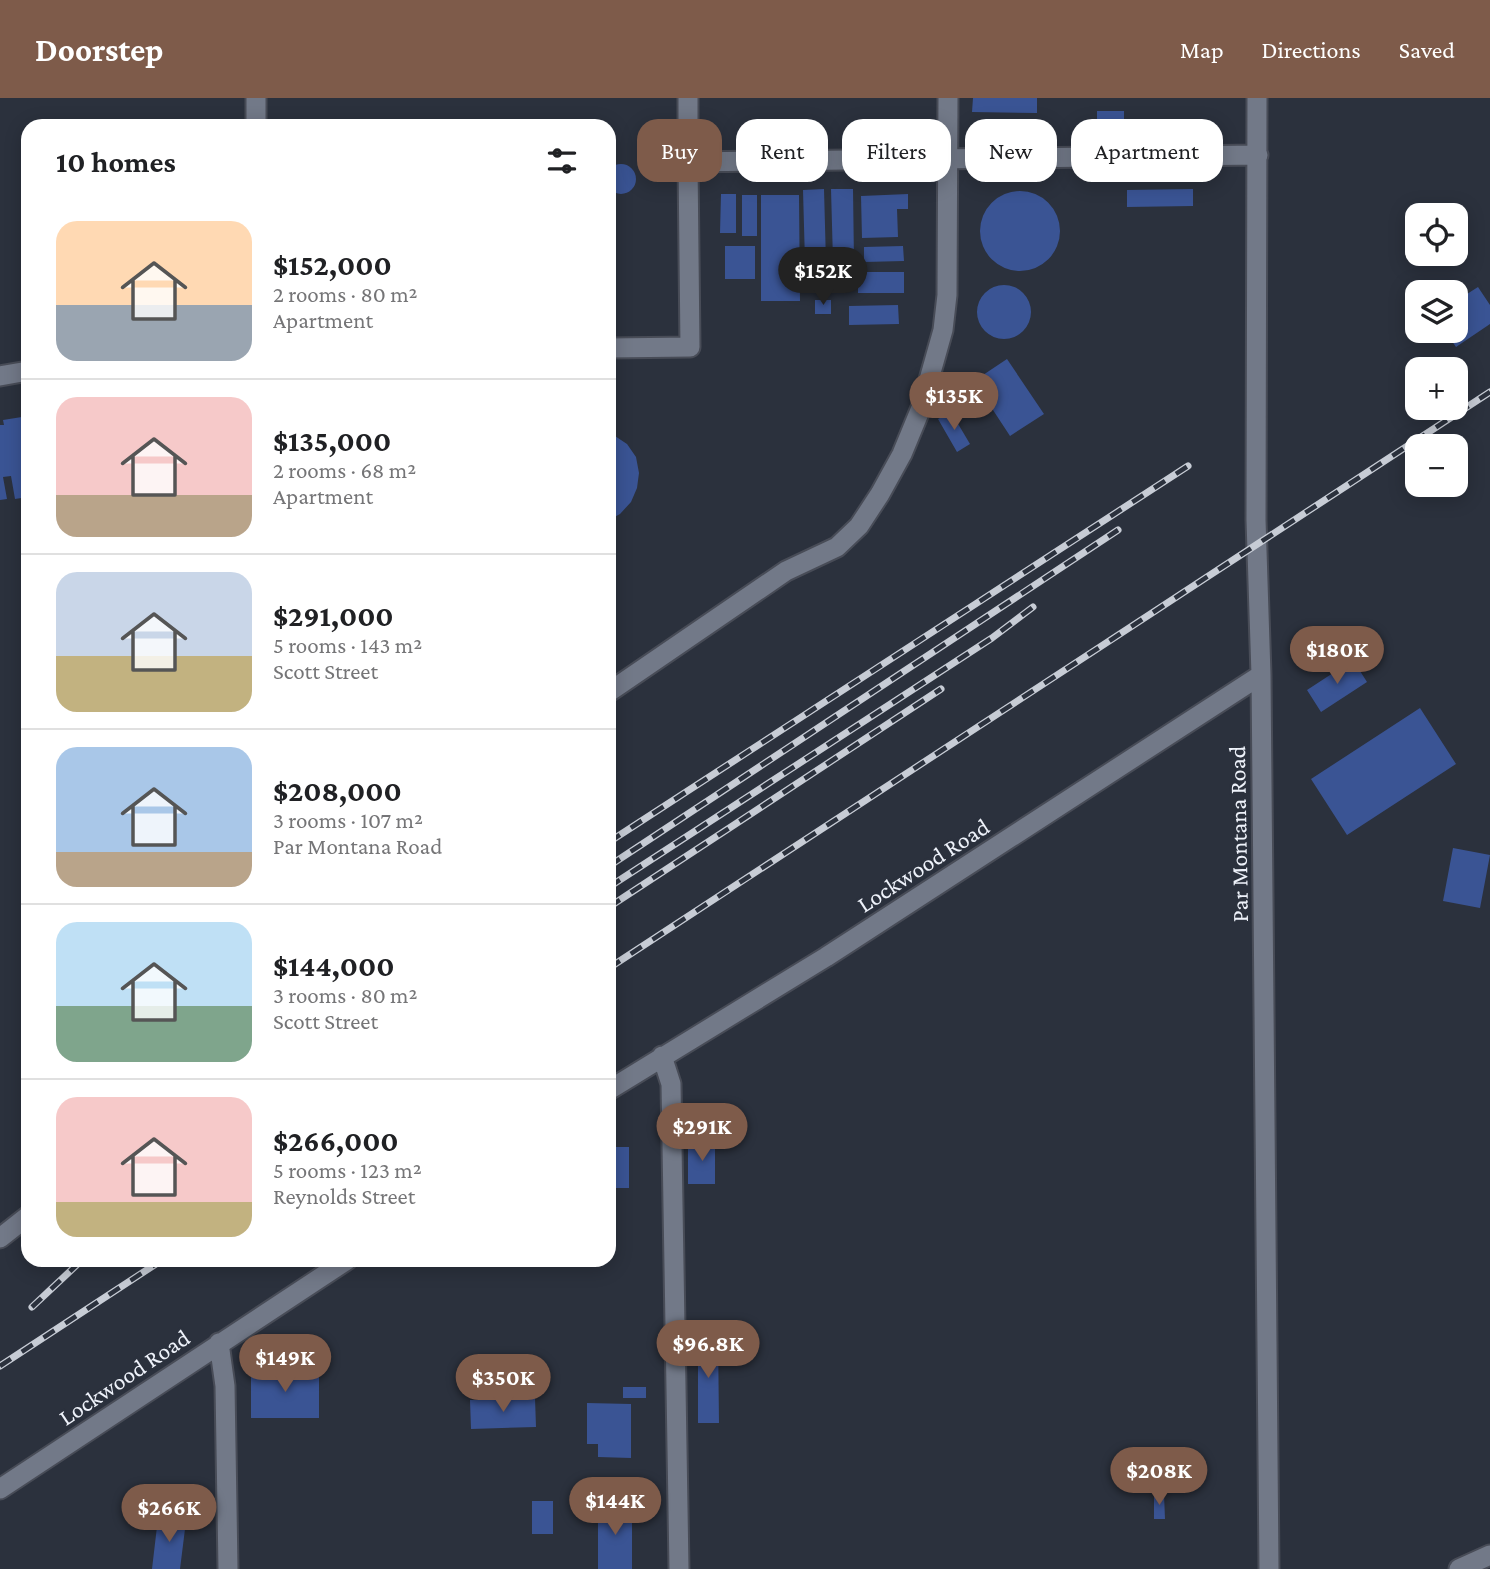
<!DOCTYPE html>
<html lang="en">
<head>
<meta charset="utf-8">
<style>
	body { margin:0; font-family:"Crimson Pro",serif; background:#f2f2f2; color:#202124; height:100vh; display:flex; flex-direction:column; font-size:26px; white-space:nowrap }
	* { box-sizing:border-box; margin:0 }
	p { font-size:23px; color:#757577 }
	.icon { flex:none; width:38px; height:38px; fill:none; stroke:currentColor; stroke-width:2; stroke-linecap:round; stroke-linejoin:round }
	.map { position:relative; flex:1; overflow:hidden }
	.sheet { position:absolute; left:21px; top:21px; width:595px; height:1148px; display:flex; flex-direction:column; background:#fff; border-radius:21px; box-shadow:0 4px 18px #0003 }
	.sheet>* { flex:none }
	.hud { position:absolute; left:637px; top:21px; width:665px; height:63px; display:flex; gap:14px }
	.tools { position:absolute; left:1405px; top:105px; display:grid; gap:14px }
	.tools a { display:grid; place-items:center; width:63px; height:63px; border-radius:14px; background:#fff; box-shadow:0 4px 18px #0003; font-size:35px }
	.price { position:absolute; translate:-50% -60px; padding:0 16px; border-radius:24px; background:#7e5b4a; color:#fff; font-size:23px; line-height:46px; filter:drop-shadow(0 2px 4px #0008) }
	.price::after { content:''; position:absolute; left:50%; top:42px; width:21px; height:16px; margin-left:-10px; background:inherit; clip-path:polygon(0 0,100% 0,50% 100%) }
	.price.on { background:#222; color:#fff }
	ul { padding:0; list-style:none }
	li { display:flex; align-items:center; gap:21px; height:175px; padding:0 35px }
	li+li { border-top:2px solid #e0e0e0 }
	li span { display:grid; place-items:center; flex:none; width:196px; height:140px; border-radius:21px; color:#555 }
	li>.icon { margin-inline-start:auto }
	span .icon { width:84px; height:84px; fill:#fffc; stroke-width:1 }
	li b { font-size:30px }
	h2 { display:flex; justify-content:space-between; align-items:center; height:84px; padding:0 35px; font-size:30px }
	.tag { padding:0 24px; border-radius:21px; background:#fff; box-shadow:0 4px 18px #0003; font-size:24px; line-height:63px }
	.tag.on { background:#7e5b4a; color:#fff }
	header { display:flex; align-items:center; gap:42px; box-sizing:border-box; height:98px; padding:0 35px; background:#7e5b4a; color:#fff }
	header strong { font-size:33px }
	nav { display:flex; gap:38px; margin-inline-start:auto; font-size:24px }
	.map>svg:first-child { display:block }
	.building { fill:#3a5494 }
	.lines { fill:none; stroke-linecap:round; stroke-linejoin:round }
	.minor-casing { stroke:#484c57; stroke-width:23 }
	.minor { stroke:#727988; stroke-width:19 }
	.rail-casing { stroke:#c7ccd5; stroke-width:7 }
	.rail { stroke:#2b313d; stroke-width:4.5; stroke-dasharray:13; stroke-linecap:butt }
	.labels { text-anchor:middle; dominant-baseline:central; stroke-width:5; stroke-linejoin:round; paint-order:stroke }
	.street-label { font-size:24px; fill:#eef2fa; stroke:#2b313d }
</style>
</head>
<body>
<header>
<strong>Doorstep</strong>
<nav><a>Map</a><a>Directions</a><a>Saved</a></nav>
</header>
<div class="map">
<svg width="1490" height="1471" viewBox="0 0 1490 1471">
	<rect width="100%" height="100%" fill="#2b313d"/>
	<!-- building -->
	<path class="building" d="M973 0H1037V15L972 14Z
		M1097 13H1124V32H1097Z
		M606 81a15 15 0 1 1 30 0a15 15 0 1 1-30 0Z
		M824 91 826 164H832V181H820V164H805L803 92Z
		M831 91H853L854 163H833Z
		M1193 91V108L1127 109V92Z
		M980 133a40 40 0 1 1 80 0a40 40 0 1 1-80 0Z
		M721 96H736V135H720Z
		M908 96V111H897L898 139 862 140 861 98Z
		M742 97H757V138H742Z
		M761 97H799L800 203H761Z
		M725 148H755V181H725Z
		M903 148 904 163 864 164V149Z
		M858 174H904V195H858Z
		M977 214a27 27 0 1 1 54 0a27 27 0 1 1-54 0Z
		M1478 189 1490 207V226L1456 249 1445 233H1456V203Z
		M815 202H831V216H815Z
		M898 207 899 226 849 227V208Z
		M1007 261 1044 316 1010 338 974 283Z
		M951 314 970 346 957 354 938 321Z
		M28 318V399L15 401 11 378 3 379 7 401 0 402V327H4L3 322Z
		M609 334 627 346 636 359 639 375 637 390 631 404 620 416 609 422Z
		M1353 562 1367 584 1321 614 1307 592Z
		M1420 610 1456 666 1347 737 1311 681Z
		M1453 750 1490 757 1480 810 1443 803Z
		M688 1044H715V1086H688Z
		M609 1049H629V1090H609Z
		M698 1238H718L719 1325H698Z
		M251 1273H319V1320H251Z
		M623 1289H646V1300H623Z
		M535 1300 536 1329 471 1331 470 1302Z
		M587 1305 631 1306V1360L598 1359V1346H587Z
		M1154 1396H1164L1165 1421H1154Z
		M532 1403H553V1436H532Z
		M598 1407H632V1471H598Z
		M158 1420 186 1423 180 1471H152Z"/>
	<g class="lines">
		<defs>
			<path id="minor" d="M1257 0 1256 422 1261 577 1269 1471
				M256 28V0
				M688 64V0
				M609 250 690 249 688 64 1258 57
				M0 278 28 273
				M609 594 786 473 837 449 859 428 880 396 902 356 921 310 943 232 947 197 948 0
				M662 958 671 986 679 1471
				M609 992 826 859 1261 577
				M0 1140 28 1118
				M219 1245 225 1288 228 1471
				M0 1391 347 1162
				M1459 1471 1490 1457"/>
		</defs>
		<!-- minor casing -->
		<use href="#minor" class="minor-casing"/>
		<!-- minor -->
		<use href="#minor" class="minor"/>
		<defs>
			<path id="rail" d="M609 744 1188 368
				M609 768 1118 432
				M609 789 992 540 1033 509
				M609 809 941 591
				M609 870 1490 294
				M32 1209 82 1162
				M0 1268 162 1162"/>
		</defs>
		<!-- rail casing -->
		<use href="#rail" class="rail-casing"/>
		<!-- rail -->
		<use href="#rail" class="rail"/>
	</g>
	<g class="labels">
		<!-- street labels -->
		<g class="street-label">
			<text transform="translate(1238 736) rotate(-91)">Par Montana Road</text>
			<text transform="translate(923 767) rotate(-33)">Lockwood Road</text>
			<text transform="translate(124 1279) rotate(-34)">Lockwood Road</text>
		</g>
	</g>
</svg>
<div class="tools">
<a><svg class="icon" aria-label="locate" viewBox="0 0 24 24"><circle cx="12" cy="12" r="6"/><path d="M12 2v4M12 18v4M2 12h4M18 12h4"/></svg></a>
<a><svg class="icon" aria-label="layers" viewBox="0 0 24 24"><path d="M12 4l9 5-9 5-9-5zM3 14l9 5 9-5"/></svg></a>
<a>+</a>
<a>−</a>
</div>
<b class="price on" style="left:823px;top:209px">$152K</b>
<b class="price" style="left:954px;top:334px">$135K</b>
<b class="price" style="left:1337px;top:588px">$180K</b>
<b class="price" style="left:702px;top:1065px">$291K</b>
<b class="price" style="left:708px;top:1282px">$96.8K</b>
<b class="price" style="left:285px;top:1296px">$149K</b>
<b class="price" style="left:503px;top:1316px">$350K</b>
<b class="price" style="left:1159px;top:1409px">$208K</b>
<b class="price" style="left:615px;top:1439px">$144K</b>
<b class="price" style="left:169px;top:1446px">$266K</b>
<div class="hud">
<a class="tag on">Buy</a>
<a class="tag">Rent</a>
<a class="tag">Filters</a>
<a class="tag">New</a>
<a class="tag">Apartment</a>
</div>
<section class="sheet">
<h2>10 homes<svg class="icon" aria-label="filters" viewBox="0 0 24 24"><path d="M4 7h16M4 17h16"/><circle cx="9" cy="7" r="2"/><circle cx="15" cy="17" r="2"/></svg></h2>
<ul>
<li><span style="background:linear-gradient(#ffd9b3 60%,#9aa5b1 0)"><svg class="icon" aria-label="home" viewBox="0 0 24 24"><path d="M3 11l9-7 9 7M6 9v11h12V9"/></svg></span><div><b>$152,000</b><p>2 rooms · 80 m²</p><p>Apartment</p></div></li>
<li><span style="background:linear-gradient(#f6c9c9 70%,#b9a48a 0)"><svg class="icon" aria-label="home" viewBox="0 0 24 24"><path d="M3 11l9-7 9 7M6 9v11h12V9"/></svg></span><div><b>$135,000</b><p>2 rooms · 68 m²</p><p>Apartment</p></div></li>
<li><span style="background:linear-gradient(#c9d6e8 60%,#c2b280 0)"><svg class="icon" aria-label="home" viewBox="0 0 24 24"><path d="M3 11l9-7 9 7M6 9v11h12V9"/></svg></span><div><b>$291,000</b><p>5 rooms · 143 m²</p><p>Scott Street</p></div></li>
<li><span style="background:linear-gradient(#a9c7e8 75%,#b9a48a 0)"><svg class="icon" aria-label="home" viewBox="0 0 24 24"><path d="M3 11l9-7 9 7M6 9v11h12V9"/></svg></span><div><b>$208,000</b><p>3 rooms · 107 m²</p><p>Par Montana Road</p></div></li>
<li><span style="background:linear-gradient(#bfe0f5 60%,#7fa58c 0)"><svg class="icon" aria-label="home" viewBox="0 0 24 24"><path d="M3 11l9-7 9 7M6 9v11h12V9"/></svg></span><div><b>$144,000</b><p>3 rooms · 80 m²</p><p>Scott Street</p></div></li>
<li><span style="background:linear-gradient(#f6c9c9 75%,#c2b280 0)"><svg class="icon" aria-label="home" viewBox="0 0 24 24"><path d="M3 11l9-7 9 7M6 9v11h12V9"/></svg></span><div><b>$266,000</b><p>5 rooms · 123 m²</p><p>Reynolds Street</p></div></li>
</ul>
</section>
</div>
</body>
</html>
